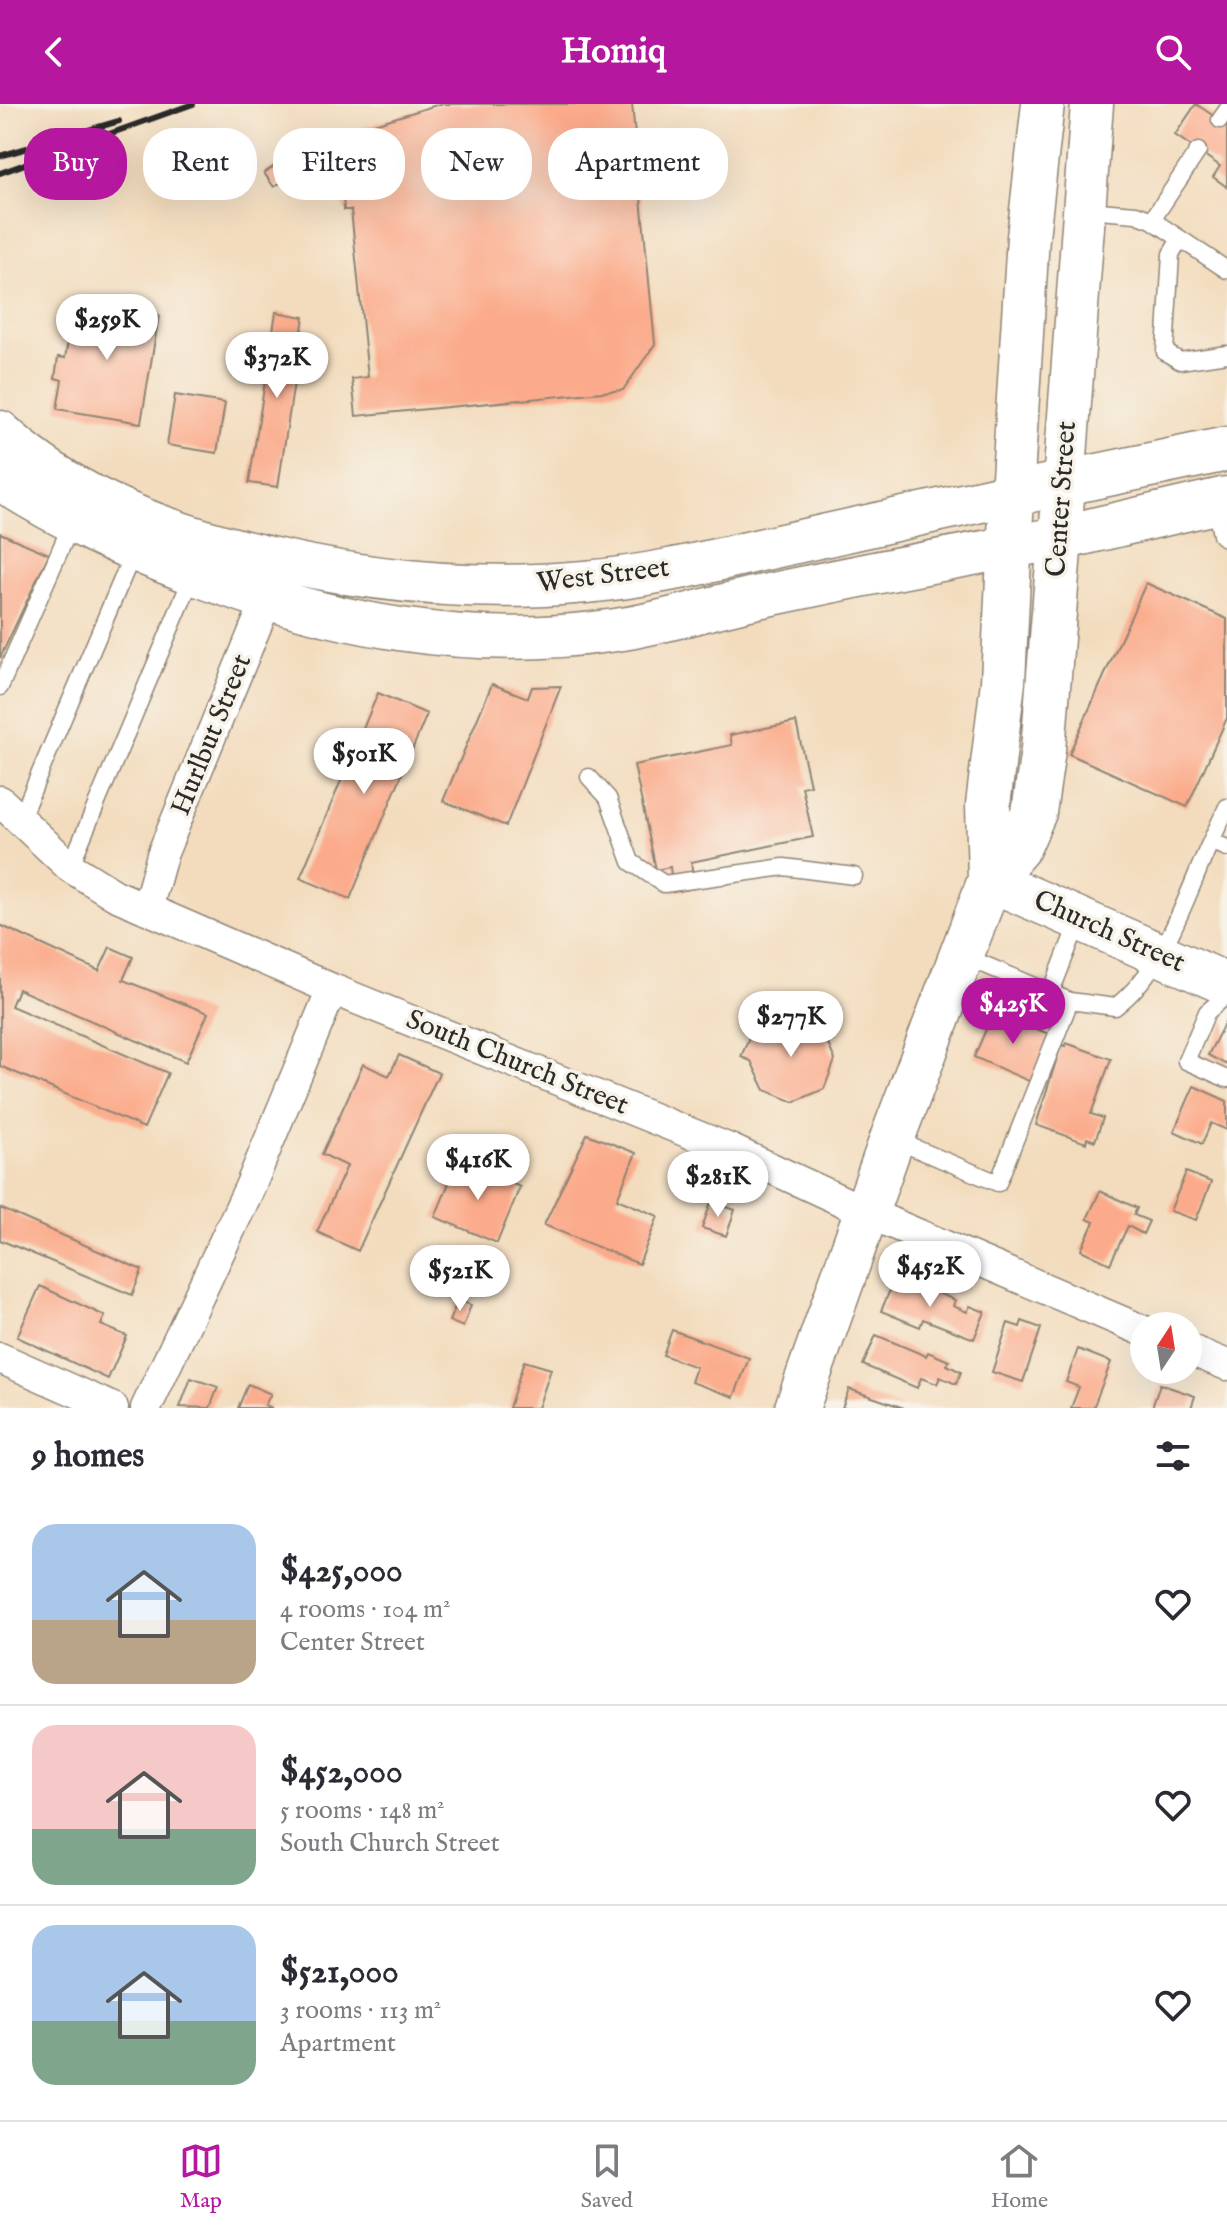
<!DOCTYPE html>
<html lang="en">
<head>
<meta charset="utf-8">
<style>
	body { margin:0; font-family:"IM FELL English",serif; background:#f2f2f3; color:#2b2b33; height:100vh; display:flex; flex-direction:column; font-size:30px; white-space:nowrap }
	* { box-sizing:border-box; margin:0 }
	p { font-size:26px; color:#7c7c81 }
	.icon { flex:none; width:44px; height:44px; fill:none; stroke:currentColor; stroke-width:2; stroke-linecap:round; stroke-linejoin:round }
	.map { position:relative; height:1304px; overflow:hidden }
	.panel { display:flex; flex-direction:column; background:#fff; flex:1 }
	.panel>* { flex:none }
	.top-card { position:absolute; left:24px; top:24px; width:800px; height:72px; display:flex; gap:16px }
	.needle { width:52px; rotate:12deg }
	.fabs { position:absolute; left:1130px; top:1208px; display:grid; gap:16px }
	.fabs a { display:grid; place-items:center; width:72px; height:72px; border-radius:50%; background:#fff; box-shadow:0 8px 32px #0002; font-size:40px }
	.price { position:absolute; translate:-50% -68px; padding:0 18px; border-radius:28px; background:#fff; color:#222; font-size:26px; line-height:52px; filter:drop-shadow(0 2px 4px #0008) }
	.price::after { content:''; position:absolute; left:50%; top:48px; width:24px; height:18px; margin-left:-12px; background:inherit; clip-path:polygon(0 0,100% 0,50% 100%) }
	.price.current { background:#b5179e; color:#fff }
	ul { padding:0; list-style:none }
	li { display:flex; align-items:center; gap:24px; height:200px; padding:0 32px }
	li+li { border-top:2px solid #e1e1e2 }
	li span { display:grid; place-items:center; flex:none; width:224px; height:160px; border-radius:24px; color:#555 }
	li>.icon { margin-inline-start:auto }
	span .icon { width:96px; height:96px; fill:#fffc; stroke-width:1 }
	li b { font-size:34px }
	h2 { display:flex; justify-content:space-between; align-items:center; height:96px; padding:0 32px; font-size:34px }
	.tag { padding:0 28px; border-radius:32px; background:#fff; box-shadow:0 8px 32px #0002; font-size:28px; line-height:72px }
	.tag.current { background:#b5179e; color:#fff }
	header { display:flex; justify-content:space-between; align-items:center; height:104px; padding:0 32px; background:#b5179e; color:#fff; font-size:36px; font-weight:700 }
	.tab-bar { display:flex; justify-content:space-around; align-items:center; height:112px; border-top:2px solid #e1e1e2; background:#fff; font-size:22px; color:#7c7c81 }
	.tab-bar a { display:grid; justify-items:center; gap:4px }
	.tab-bar .current { color:#b5179e }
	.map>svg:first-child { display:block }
	.building { fill:#fbab8b }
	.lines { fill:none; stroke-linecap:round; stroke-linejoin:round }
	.lane-casing { stroke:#8f8474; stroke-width:19 }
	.street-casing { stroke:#8f8474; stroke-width:33 }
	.secondary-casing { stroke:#8f8474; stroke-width:45 }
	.highway-casing { stroke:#8f8474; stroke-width:47 }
	.lane { stroke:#fff; stroke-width:16 }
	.street { stroke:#fff; stroke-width:30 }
	.secondary { stroke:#fff; stroke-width:42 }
	.highway { stroke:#fff; stroke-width:44 }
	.rail { stroke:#2b2b2b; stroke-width:6 }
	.labels { text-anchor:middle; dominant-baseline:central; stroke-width:7; stroke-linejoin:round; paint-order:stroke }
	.street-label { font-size:28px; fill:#2b2b2b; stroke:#f7f3e8 }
</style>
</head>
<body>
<header><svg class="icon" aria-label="back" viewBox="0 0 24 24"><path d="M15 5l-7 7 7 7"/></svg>Homiq<svg class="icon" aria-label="search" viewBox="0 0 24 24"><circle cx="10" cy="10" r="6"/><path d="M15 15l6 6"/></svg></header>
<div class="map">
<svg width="1227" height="1304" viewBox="0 0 1227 1304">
	<rect width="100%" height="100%" fill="#f7f3e8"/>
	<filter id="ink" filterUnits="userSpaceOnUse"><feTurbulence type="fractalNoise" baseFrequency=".0125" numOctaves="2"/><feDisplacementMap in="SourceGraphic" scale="16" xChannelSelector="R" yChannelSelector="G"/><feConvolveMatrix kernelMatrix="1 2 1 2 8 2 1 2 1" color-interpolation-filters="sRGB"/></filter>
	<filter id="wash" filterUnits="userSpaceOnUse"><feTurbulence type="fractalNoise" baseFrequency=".006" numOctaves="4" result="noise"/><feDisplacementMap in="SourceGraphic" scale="32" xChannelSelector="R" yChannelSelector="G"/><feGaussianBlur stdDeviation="1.8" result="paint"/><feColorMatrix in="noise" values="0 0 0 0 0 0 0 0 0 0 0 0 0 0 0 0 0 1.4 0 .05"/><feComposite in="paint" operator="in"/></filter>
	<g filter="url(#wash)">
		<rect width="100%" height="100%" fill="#f3dcbd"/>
		<g id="blocks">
			<!-- building -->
			<path class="building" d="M440 0H632L655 240 623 286 356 312 352 275 368 273 351 106H344L343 93 331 94 307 63 274 83 264 69 308 40Z
				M1196 0 1227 21V83L1213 73 1220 62 1175 31Z
				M75 197 159 211 141 319 57 305 62 276 55 274 58 253 65 254Z
				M276 208 304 213 278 383 249 379Z
				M175 291 225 299 217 349 167 341Z
				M0 429 49 450 0 554Z
				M1146 479 1227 515V614L1187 703 1069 650Z
				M492 580 528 594 532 583 561 582 506 722 443 697Z
				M378 589 427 610 350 795 300 774Z
				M796 618 810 681 802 683 813 733 691 758 695 784 673 788 670 763 656 766 634 661 732 641 730 631Z
				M0 821 99 867 110 843 133 853 123 876 208 909 186 958 18 885 11 902 168 969 144 1024 0 962Z
				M994 907 1051 931 1031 978 974 953Z
				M792 915 822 926 835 956 824 985 794 998 765 986 751 957 741 953 753 924 763 928Z
				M1225 918 1227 919V961L1208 951Z
				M1066 939 1111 955 1091 1010 1103 1014 1095 1037 1087 1034 1086 1039 1036 1021 1061 941 1065 942Z
				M399 951 439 969 358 1147 317 1128 347 1062 322 1050 363 960 389 972Z
				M1194 982 1227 997V1026L1211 1019 1202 1040 1174 1027Z
				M587 1030 636 1049 617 1095 658 1112 639 1160 544 1121Z
				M458 1057 520 1083 497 1139 435 1113Z
				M1186 1068 1211 1078 1196 1116 1170 1107Z
				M1100 1087 1137 1104 1134 1111 1149 1117 1143 1130 1128 1122 1110 1160 1081 1146 1094 1118 1087 1115Z
				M711 1098 735 1106 726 1132 702 1124Z
				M0 1104 142 1166 132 1191 0 1136Z
				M896 1172 955 1196 953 1202 967 1208 970 1202 985 1208 974 1235 923 1215 920 1223 881 1207Z
				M40 1182 105 1212 101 1221 127 1232 108 1275 17 1233Z
				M458 1196 471 1201 463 1223 449 1217Z
				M1022 1217 1041 1224 1023 1278 992 1268 1008 1219 1020 1223Z
				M672 1226 749 1254 734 1293 691 1278 696 1263 663 1251Z
				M876 1231 926 1252 928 1248 949 1257 947 1261 961 1268 956 1280 940 1273 937 1280 921 1274 917 1284 863 1261Z
				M1078 1245 1111 1258 1093 1304H1071L1079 1283 1066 1278Z
				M524 1257 551 1265 538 1304H509Z
				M191 1274 218 1283 210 1304 180 1303Z
				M248 1280 271 1290 265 1301 272 1304H238Z
				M1160 1280 1195 1292 1191 1304H1152Z
				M849 1285 904 1304H842Z"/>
		</g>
	</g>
	<g filter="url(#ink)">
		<use href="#blocks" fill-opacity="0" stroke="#8f8474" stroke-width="2"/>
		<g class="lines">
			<defs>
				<path id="lane" d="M1220 16 1227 6
					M1086 106 1136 110 1152 116 1227 166
					M1152 116 1198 47
					M1180 135 1171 150 1165 248 1180 257 1227 250
					M1215 401 1221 431 1227 436
					M0 583 72 419
					M589 673 608 694 631 758 664 780 784 763 854 772
					M20 716 134 447
					M1211 737 1227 703
					M70 763 193 471
					M1051 888 1079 816
					M1227 891 1207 908 1186 957 1227 975
					M1070 897 1115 903C1165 866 1186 791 1211 737L1227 744
					M893 1035 998 1079 1070 897 964 852"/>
				<path id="street" d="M0 697 70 763 115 791 332 885 732 1046 868 1109 1144 1227
					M147 805 162 751 275 476
					M1188 1245 1227 1261
					M0 1254 113 1304
					M146 1304 250 1083 332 885"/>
				<path id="secondary" d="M0 328C64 388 147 422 230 444 345 475 466 489 585 478 647 473 708 458 769 444 850 426 931 408 1012 390L1028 133 1043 0
					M0 375C62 416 126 444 195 470 332 521 469 548 616 526 666 519 713 502 763 492 862 471 960 452 1060 434L1092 0
					M990 776 1227 880"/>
				<path id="highway" d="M990 776 988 701 1003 578 1012 390 1227 345
					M797 1304 892 1035 990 776 1019 742 1034 708 1043 646 1060 434 1227 395"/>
			</defs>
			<!-- lane casing -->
			<use href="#lane" class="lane-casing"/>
			<!-- street casing -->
			<use href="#street" class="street-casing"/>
			<!-- secondary casing -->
			<use href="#secondary" class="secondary-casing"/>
			<!-- highway casing -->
			<use href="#highway" class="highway-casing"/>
			<!-- lane -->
			<use href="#lane" class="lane"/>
			<!-- street -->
			<use href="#street" class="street"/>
			<!-- secondary -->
			<use href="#secondary" class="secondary"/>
			<!-- highway -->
			<use href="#highway" class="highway"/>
			<!-- rail -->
			<path class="rail" d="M0 52 119 17
				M0 69 193 0"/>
		</g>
	</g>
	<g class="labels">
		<!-- street labels -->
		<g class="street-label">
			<text transform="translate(1062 395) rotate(-86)">Center Street</text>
			<text transform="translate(603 472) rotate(-7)">West Street</text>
			<text transform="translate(212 631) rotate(-68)">Hurlbut Street</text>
			<text transform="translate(1109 828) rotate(24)">Church Street</text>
			<text transform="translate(517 959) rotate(22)">South Church Street</text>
		</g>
	</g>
</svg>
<div class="fabs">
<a><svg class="needle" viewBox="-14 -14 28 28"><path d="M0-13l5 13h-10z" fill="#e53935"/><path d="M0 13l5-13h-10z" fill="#7c7c81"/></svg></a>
</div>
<b class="price" style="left:107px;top:258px">$259K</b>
<b class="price" style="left:277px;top:296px">$372K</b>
<b class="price" style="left:364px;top:692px">$501K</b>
<b class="price current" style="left:1013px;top:942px">$425K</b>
<b class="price" style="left:791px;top:955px">$277K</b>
<b class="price" style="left:478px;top:1098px">$416K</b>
<b class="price" style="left:718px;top:1115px">$281K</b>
<b class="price" style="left:930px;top:1205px">$452K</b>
<b class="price" style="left:460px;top:1209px">$521K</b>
<div class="top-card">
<a class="tag current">Buy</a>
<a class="tag">Rent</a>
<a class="tag">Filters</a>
<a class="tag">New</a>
<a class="tag">Apartment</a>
</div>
</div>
<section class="panel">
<h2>9 homes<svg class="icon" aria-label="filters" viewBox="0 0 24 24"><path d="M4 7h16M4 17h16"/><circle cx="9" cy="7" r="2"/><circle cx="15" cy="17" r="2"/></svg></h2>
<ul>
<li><span style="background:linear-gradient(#a9c7e8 60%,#b9a48a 0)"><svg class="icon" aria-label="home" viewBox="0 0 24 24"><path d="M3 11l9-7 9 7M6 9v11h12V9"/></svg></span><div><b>$425,000</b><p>4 rooms · 104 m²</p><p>Center Street</p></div><svg class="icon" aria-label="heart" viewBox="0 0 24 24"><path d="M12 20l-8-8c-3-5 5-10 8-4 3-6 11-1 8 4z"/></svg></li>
<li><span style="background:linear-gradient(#f6c9c9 65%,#7fa58c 0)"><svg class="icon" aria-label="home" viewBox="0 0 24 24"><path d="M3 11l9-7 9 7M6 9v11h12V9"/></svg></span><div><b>$452,000</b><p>5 rooms · 148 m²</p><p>South Church Street</p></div><svg class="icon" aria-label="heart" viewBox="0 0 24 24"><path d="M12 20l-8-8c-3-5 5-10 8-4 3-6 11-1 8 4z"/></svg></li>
<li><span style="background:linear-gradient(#a9c7e8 60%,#7fa58c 0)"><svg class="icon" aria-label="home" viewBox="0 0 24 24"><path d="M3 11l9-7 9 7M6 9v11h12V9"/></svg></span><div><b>$521,000</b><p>3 rooms · 113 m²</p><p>Apartment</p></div><svg class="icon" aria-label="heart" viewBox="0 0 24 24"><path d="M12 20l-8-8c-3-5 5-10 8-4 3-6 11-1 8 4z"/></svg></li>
</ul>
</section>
<nav class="tab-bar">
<a class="current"><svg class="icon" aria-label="map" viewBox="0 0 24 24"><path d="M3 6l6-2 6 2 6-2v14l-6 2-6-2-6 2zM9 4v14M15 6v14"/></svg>Map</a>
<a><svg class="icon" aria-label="saved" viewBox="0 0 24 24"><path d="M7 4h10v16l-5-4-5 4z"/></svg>Saved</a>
<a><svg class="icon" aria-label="home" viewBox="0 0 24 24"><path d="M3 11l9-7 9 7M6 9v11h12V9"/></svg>Home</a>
</nav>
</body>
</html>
